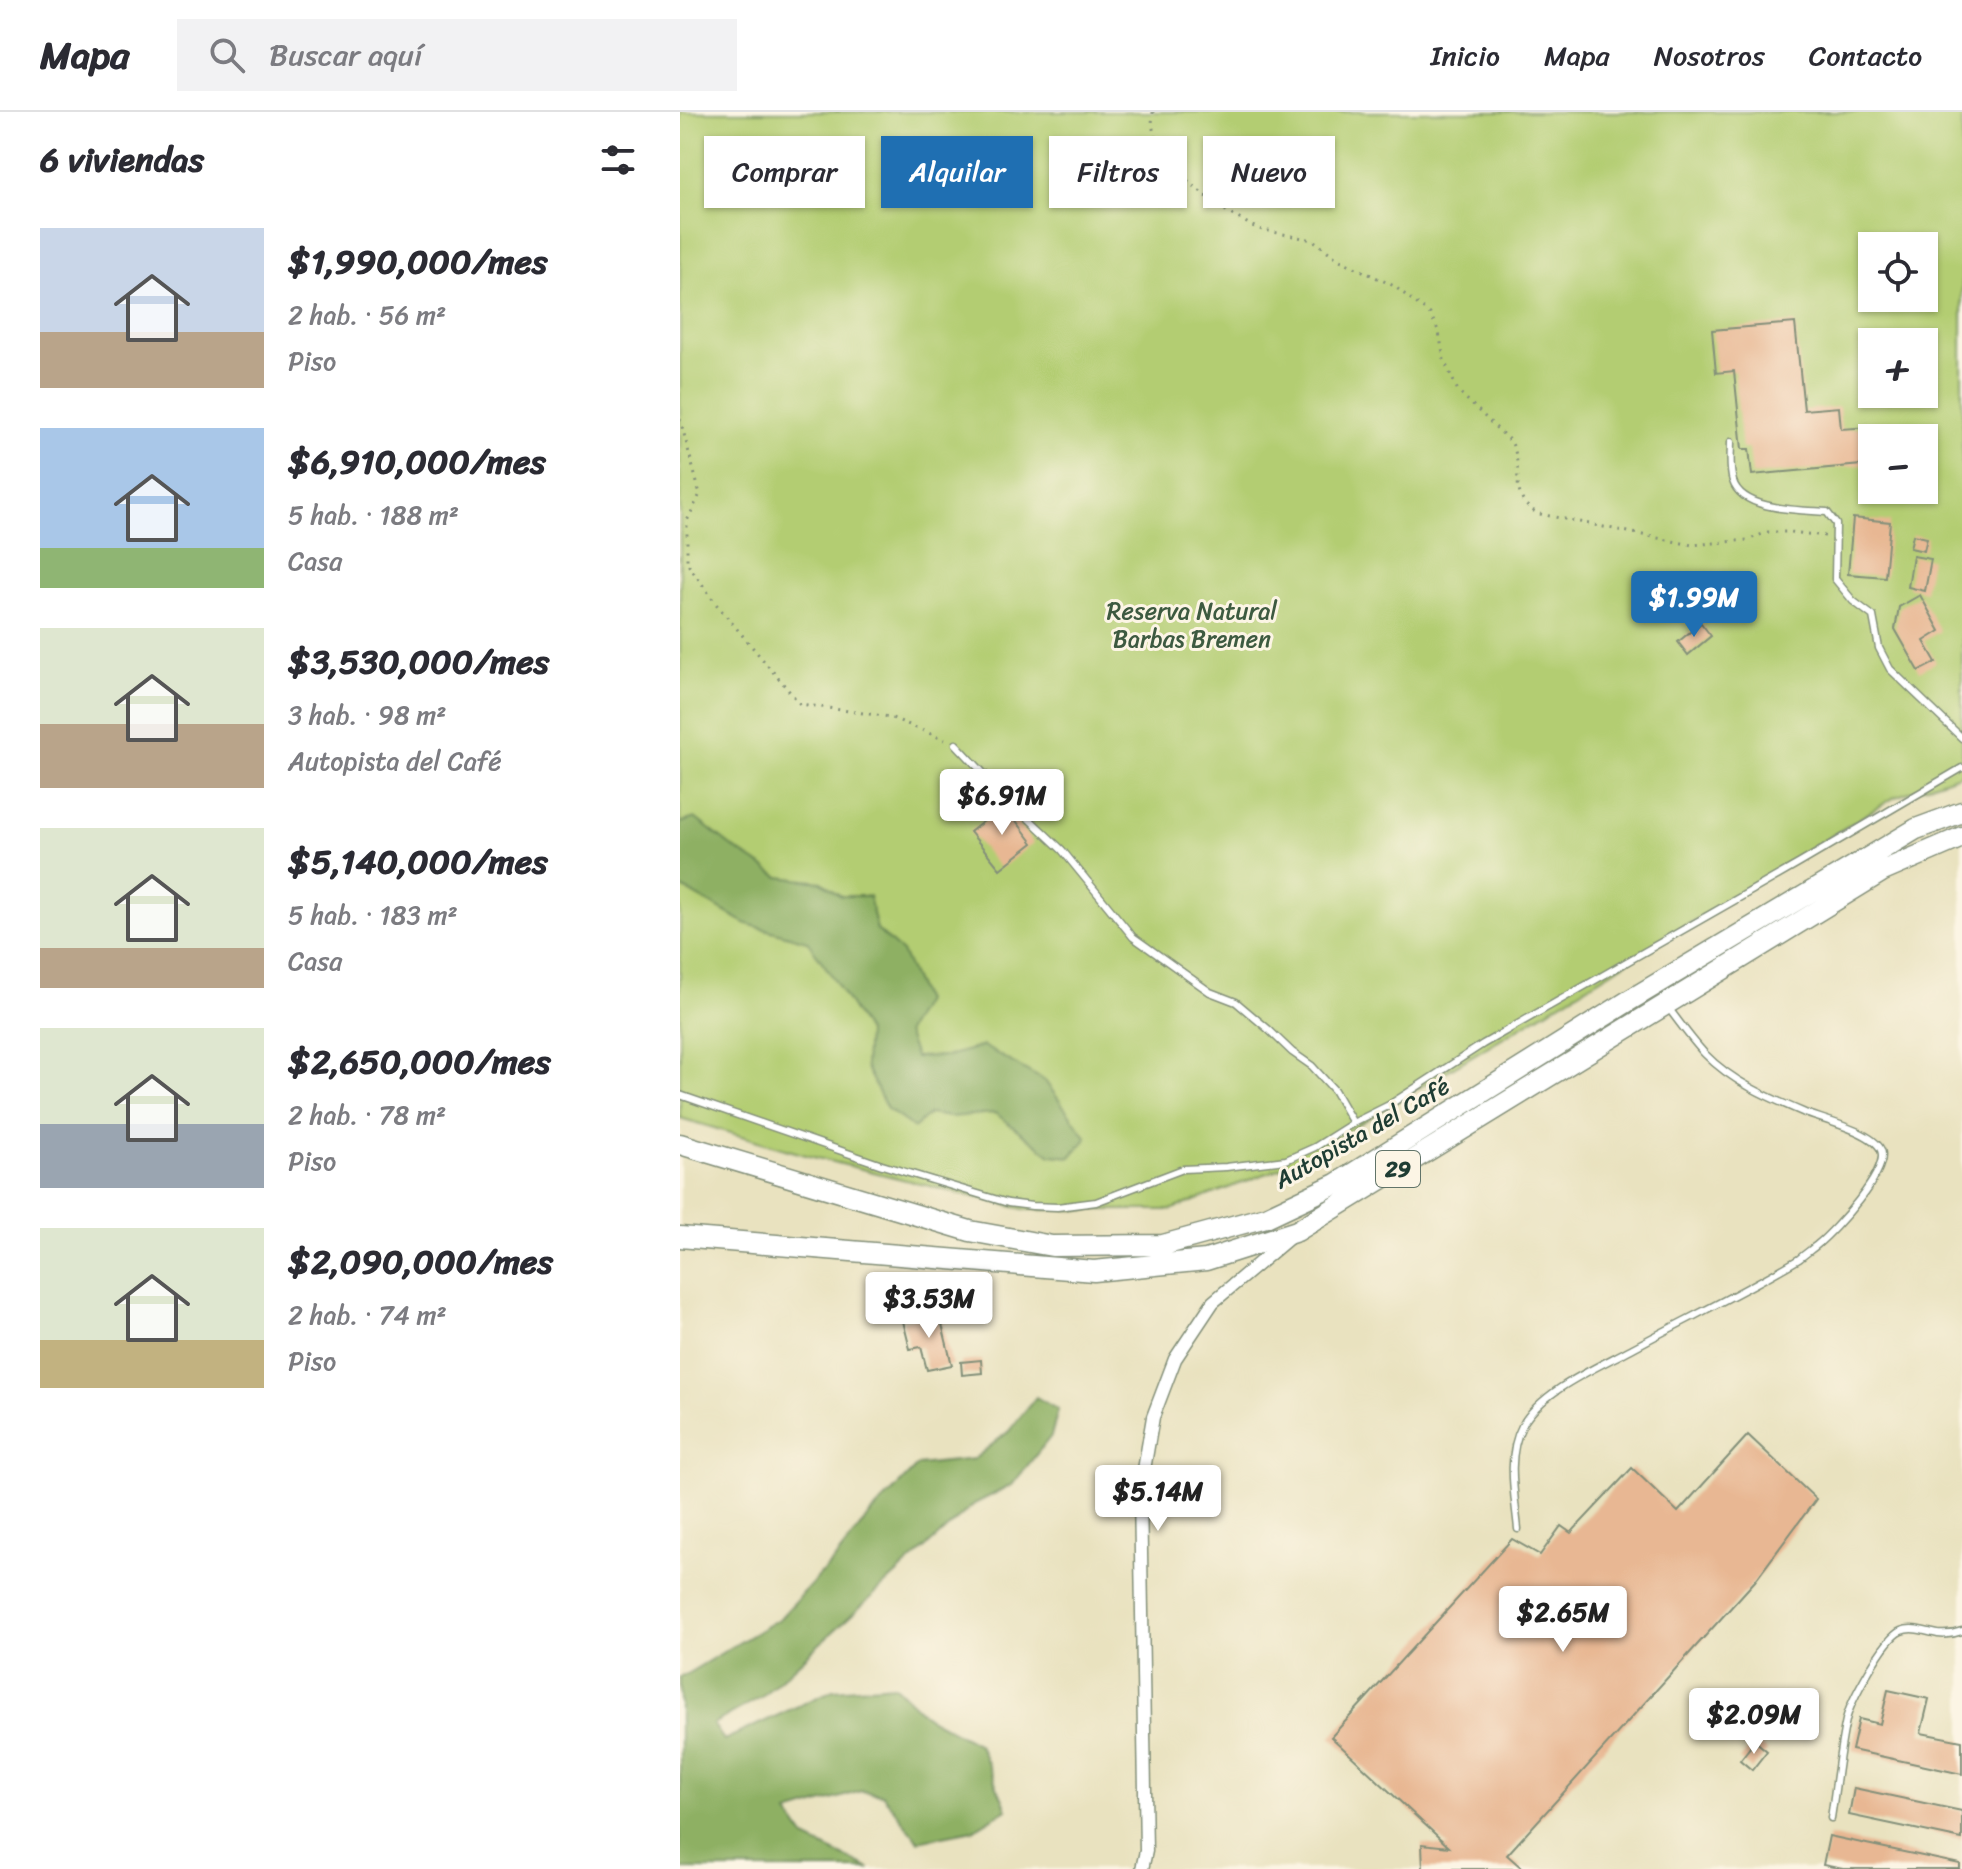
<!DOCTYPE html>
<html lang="es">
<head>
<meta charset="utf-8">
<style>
	body { margin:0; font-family:Sriracha,sans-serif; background:#f2f2f3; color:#2b2b33; height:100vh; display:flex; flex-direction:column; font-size:30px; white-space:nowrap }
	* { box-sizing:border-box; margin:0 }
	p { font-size:26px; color:#7c7c81 }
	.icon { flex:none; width:44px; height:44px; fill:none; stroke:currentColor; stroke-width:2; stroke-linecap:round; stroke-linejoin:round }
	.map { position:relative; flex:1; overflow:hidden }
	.details { display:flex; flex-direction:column; background:#fff; width:680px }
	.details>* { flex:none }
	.top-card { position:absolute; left:24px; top:24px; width:760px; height:72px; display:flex; gap:16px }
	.tools { position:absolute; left:1178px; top:120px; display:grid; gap:16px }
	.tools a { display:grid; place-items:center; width:80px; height:80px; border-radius:0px; background:#fff; box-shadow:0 2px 6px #0004; font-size:40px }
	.price { position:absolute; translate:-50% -68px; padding:0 18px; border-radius:8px; background:#fff; color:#222; font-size:26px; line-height:52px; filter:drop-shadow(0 2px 4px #0008) }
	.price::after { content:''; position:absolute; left:50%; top:48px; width:24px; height:18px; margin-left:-12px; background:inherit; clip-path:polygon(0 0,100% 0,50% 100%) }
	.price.active { background:#1f6fb2; color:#fff }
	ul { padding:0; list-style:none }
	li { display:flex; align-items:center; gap:24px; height:200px; padding:0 40px }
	li span { display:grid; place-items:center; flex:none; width:224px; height:160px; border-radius:0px; color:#555 }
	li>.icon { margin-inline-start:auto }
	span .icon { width:96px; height:96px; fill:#fffc; stroke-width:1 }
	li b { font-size:34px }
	h2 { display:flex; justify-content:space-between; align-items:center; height:96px; padding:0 40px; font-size:34px }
	.chip { padding:0 28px; border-radius:0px; background:#fff; box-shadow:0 2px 6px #0004; font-size:28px; line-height:72px }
	.chip.active { background:#1f6fb2; color:#fff }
	header { display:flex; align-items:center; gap:48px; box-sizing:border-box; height:112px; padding:0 40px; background:#fff; border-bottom:2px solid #e1e1e2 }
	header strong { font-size:38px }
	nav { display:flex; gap:44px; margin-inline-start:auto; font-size:28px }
	.search { width:560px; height:72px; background:#f2f2f3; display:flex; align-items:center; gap:20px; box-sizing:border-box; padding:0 28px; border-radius:0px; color:#7c7c81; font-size:30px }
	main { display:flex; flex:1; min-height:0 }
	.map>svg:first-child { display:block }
	.green { fill:#b3cd72; stroke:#698553; stroke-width:2; fill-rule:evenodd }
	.forest { fill:#8eb064; stroke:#56764c; stroke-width:2 }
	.building { fill:#e8b793 }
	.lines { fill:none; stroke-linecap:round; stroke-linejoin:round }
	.service-casing { stroke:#84907a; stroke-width:9 }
	.minor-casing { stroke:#84907a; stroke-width:15 }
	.trunk-casing { stroke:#84907a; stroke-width:23 }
	.path { stroke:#84907a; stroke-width:3; stroke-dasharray:2 6; stroke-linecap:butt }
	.service { stroke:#fff; stroke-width:6 }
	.minor { stroke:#fff; stroke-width:12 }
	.trunk { stroke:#fff; stroke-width:20 }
	.labels { text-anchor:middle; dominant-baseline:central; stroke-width:6; stroke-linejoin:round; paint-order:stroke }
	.shield { fill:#fcf5e5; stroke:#617469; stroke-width:2 }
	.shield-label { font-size:22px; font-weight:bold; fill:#1f3d34 }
	.park-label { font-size:24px; fill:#3d5a40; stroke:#fcf5e5 }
	.street-label { font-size:24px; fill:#1f3d34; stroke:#fcf5e5 }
</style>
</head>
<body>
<header>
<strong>Mapa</strong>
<div class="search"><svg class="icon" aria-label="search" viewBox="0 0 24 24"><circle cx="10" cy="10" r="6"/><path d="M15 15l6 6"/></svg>Buscar aquí</div>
<nav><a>Inicio</a><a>Mapa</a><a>Nosotros</a><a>Contacto</a></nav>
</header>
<main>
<section class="details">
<h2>6 viviendas<svg class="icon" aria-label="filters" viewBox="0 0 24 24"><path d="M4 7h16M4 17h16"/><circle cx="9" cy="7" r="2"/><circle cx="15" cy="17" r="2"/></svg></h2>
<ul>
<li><span style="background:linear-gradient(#c9d6e8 65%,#b9a48a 0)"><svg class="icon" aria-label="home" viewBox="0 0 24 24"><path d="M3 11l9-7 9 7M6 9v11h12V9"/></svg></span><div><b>$1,990,000/mes</b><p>2 hab. · 56 m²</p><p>Piso</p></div></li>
<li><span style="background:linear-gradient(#a9c7e8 75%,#8fb573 0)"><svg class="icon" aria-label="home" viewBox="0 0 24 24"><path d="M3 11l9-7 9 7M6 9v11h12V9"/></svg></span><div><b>$6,910,000/mes</b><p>5 hab. · 188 m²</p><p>Casa</p></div></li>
<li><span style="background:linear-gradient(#dfe7d0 60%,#b9a48a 0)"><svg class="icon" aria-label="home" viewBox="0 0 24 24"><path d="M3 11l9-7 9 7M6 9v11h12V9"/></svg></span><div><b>$3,530,000/mes</b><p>3 hab. · 98 m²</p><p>Autopista del Café</p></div></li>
<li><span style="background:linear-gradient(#dfe7d0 75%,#b9a48a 0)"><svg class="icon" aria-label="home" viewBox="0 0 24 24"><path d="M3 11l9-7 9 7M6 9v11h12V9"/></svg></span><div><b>$5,140,000/mes</b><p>5 hab. · 183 m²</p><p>Casa</p></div></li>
<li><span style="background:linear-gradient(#dfe7d0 60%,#9aa5b1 0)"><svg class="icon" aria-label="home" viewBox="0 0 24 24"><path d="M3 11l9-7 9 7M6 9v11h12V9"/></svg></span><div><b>$2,650,000/mes</b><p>2 hab. · 78 m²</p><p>Piso</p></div></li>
<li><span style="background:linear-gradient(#dfe7d0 70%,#c2b280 0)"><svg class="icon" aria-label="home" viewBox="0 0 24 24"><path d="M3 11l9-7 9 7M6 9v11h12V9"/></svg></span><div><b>$2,090,000/mes</b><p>2 hab. · 74 m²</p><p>Piso</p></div></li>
</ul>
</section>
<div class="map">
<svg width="1282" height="1757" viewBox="0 0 1282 1757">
	<rect width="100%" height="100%" fill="#fcf5e5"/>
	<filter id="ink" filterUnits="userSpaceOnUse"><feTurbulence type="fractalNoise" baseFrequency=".0125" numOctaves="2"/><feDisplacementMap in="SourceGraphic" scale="16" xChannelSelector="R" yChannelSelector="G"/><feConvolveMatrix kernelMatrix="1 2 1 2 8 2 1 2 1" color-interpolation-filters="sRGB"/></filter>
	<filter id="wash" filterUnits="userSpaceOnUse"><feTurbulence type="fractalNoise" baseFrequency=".006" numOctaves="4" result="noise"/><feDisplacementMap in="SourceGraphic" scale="32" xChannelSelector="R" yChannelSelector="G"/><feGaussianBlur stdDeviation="1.8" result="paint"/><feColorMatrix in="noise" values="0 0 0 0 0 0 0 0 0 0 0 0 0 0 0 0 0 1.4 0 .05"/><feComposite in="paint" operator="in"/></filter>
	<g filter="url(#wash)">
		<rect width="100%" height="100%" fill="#e9e2bf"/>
		<!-- green -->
		<path class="green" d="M0 0H1282V662L1215 685 903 877 614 1051 491 1098H347L129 1044 0 1006ZM1192 134H1244V186H1192ZM1192 230H1244V282H1192ZM1192 326H1244V378H1192Z"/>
		<!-- forest -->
		<path class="forest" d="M15 706 51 734 99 765 142 770 161 784H189L197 818 222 840 244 889 226 920 235 945 267 944 303 934 365 969 407 1026 391 1045 371 1043 315 1001 270 1005 249 1002 234 1016 207 997 185 954 187 920 150 861 127 829 67 812 2 776 0 777V711Z
			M356 1285 378 1298 371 1324 332 1373 294 1392 81 1585 33 1612 44 1628 153 1578 214 1573 247 1605 299 1633 327 1697 293 1718 238 1729 202 1682 181 1679 108 1701 125 1726 190 1757H0V1566L100 1506 155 1447 188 1405 238 1353 294 1347 329 1319Z"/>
		<g id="blocks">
			<!-- building -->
			<path class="building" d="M1115 211 1124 298 1159 295 1161 317 1191 315 1192 352 1072 363 1069 337H1062L1054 259 1036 261 1032 218Z
				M1173 406 1210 410 1205 465 1168 462Z
				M1233 423 1247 426 1244 439 1230 436Z
				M1233 444 1251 447 1245 479 1228 475Z
				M1008 478a15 15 0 1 1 30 0a15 15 0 1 1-30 0Z
				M1240 483 1260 519 1244 529 1256 550 1239 559 1215 517 1219 495Z
				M1021 511 1031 524 1008 543 998 530Z
				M324 693 353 731 320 757 290 720Z
				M259 1200 272 1253 247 1258 241 1235 230 1237 223 1209Z
				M301 1248 302 1261 282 1263 281 1250Z
				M1068 1323 1136 1387 1075 1469 827 1743 843 1757H743L742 1732 769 1735 651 1625 832 1427 860 1443 881 1414 891 1421 952 1356 998 1400Z
				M1208 1578 1249 1587 1241 1621 1282 1629V1662L1172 1638 1179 1607 1200 1612Z
				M1075 1629 1087 1639 1072 1658 1060 1648Z
				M1174 1676 1282 1699V1727L1169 1703Z
				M1149 1724 1280 1752V1757H1163L1143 1753Z"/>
		</g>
	</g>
	<g filter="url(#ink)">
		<use href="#blocks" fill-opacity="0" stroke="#84907a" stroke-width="2"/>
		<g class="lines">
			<defs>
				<path id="service" d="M1051 330C1051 341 1049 357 1053 369 1062 399 1121 398 1147 400L1156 412 1155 467 1173 489 1193 504 1199 536 1210 557 1282 626
					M276 632 327 686 382 738 453 825 530 880 556 890 588 917 612 940 632 954 654 978 673 1011
					M0 983 202 1053 328 1091 352 1094 377 1095 416 1090 503 1057 546 1055 606 1048 635 1035 673 1011 709 993 803 932 1120 751 1282 656
					M838 1417C835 1385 826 1344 842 1314 861 1279 916 1256 951 1237 1006 1207 1064 1180 1119 1147 1125 1142 1132 1137 1138 1132 1154 1119 1210 1059 1201 1038 1193 1020 1144 1008 1125 1001 1090 986 1052 970 1025 942 1011 927 999 910 987 894
					M1151 1706C1156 1674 1159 1640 1166 1608 1170 1590 1204 1526 1221 1519 1233 1514 1246 1520 1258 1522 1266 1523 1274 1522 1282 1519"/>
				<path id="minor" d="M462 1757 466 1739 460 1381 473 1305 495 1247 533 1190 610 1125"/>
				<path id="trunk" d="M0 1032 290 1119 372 1134 483 1133 586 1105 656 1072 950 888 1236 717 1282 700
					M0 1125 414 1159 526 1148 617 1119 1203 759 1282 725"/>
			</defs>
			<!-- service casing -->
			<use href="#service" class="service-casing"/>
			<!-- minor casing -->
			<use href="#minor" class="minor-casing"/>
			<!-- trunk casing -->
			<use href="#trunk" class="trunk-casing"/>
			<!-- path -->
			<path class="path" d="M473 0 472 12 476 30 508 69 536 92 552 103 578 117 633 128 658 147 714 174 750 202 759 220 764 248 778 279 831 330C846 355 825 388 860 402L1012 433 1067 428 1088 420H1110L1145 424
				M0 307 20 382 7 409V451L37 493 120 592 210 605 265 628"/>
			<!-- service -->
			<use href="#service" class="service"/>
			<!-- minor -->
			<use href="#minor" class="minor"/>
			<!-- trunk -->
			<use href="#trunk" class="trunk"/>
		</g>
	</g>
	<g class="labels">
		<!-- shield labels -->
		<rect class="shield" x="696" y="1039" width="44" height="36" rx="6"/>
		<g class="shield-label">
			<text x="718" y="1057">29</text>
		</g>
		<!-- park labels -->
		<g class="park-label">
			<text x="512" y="499">Reserva Natural<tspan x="512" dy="28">Barbas Bremen</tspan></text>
		</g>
		<!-- street labels -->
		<g class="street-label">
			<text transform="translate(682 1021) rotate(-30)">Autopista del Café</text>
		</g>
	</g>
</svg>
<div class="tools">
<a><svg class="icon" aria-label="locate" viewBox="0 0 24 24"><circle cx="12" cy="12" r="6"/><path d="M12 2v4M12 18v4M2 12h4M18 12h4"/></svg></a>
<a>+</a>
<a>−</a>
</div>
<b class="price active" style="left:1014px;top:527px">$1.99M</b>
<b class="price" style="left:322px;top:725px">$6.91M</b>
<b class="price" style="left:249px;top:1228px">$3.53M</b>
<b class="price" style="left:478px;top:1421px">$5.14M</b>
<b class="price" style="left:883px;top:1542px">$2.65M</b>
<b class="price" style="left:1074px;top:1644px">$2.09M</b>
<div class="top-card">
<a class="chip">Comprar</a>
<a class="chip active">Alquilar</a>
<a class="chip">Filtros</a>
<a class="chip">Nuevo</a>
</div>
</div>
</main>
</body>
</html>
